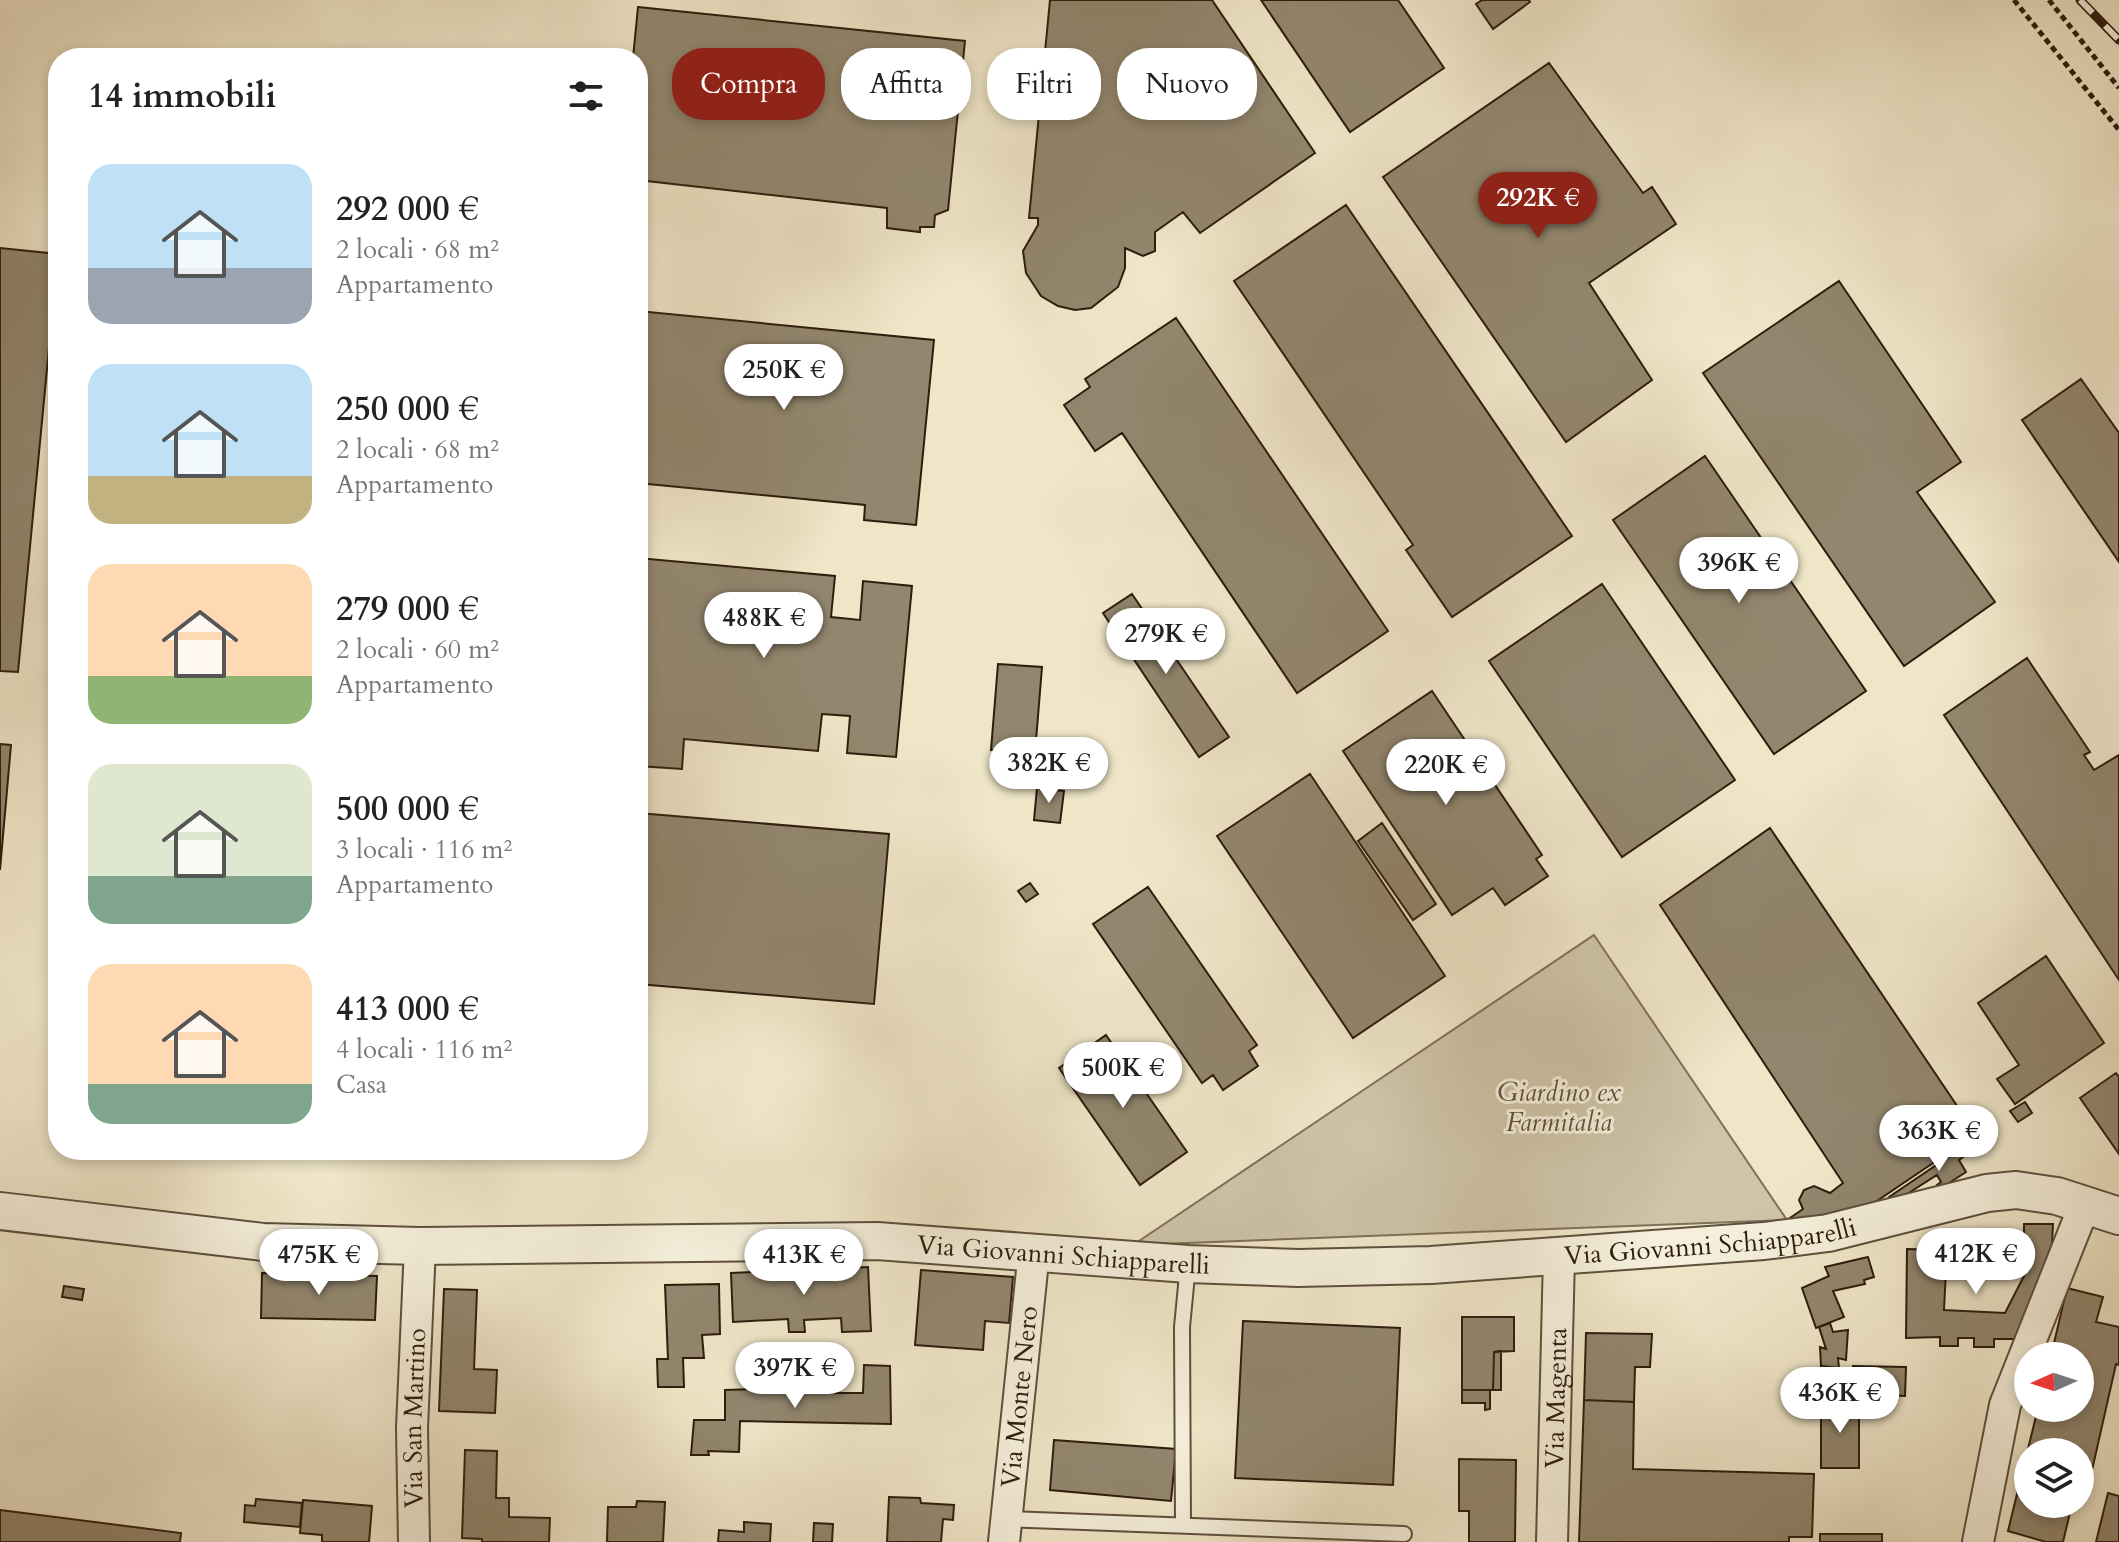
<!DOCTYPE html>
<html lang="it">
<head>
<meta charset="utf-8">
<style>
	body { margin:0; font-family:Cardo,serif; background:#f6f6f6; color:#222; height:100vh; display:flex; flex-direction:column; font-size:30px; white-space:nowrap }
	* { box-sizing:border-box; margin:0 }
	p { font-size:26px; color:#767676 }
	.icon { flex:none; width:44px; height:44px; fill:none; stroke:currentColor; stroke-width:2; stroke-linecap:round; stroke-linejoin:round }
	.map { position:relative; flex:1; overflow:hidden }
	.panel { position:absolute; left:48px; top:48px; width:600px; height:1112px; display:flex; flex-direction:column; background:#fff; border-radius:32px; box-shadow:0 4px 12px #0003 }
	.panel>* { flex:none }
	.banner { position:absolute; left:672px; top:48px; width:760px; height:72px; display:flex; gap:16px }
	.needle { width:52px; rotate:267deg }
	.tools { position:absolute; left:2014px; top:1342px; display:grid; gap:16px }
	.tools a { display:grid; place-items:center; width:80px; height:80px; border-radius:50%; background:#fff; box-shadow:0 4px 12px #0003; font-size:40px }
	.price { position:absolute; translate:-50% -68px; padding:0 18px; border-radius:28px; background:#fff; color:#222; font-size:26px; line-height:52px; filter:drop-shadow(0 2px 4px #0008) }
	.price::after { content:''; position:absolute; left:50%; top:48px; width:24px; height:18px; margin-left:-12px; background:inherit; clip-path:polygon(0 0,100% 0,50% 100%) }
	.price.active { background:#8f2418; color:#fff }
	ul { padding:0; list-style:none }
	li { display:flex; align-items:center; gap:24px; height:200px; padding:0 40px }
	li span { display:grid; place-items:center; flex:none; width:224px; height:160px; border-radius:24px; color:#555 }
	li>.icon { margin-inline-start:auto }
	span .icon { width:96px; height:96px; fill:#fffc; stroke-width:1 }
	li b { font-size:34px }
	h2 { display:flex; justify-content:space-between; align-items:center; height:96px; padding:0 40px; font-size:34px }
	.chip { padding:0 28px; border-radius:32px; background:#fff; box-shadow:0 4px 12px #0003; font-size:28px; line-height:72px }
	.chip.active { background:#8f2418; color:#fff }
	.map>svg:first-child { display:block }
	.green { fill:#cec4a8; stroke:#7e705a; stroke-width:2 }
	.building { fill:#92866e; stroke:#2e1d0d; stroke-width:2 }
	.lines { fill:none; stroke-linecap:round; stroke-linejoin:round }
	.service-casing { stroke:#5e4f3c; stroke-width:18 }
	.minor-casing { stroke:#5e4f3c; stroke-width:34 }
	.tertiary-casing { stroke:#5e4f3c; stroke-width:40 }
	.path { stroke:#2e1d0d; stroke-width:5; stroke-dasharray:6 4; stroke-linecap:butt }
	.service { stroke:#f5efdb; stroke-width:14 }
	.minor { stroke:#f5efdb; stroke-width:30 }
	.tertiary { stroke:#f5efdb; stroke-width:36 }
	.rail-casing { stroke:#2e1d0d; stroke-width:9 }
	.rail { stroke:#f5efdb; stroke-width:6; stroke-dasharray:18; stroke-linecap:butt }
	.labels { text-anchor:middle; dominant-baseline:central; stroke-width:6; stroke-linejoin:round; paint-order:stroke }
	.park-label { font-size:26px; font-style:italic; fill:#5e4f3c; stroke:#f5efdb }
	.street-label { font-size:26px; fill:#2e1d0d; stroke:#f5efdb }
</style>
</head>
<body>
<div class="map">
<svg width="2119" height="1542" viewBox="0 0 2119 1542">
	<rect width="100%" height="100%" fill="#efe6c8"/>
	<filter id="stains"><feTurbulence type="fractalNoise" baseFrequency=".0025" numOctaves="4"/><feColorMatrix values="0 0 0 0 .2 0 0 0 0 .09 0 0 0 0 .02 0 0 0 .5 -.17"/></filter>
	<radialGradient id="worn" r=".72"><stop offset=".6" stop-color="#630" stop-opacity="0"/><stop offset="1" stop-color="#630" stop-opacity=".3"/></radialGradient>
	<!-- green -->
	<path class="green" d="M1594 935 1787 1220 1133 1245Z"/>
	<!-- building -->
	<path class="building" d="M1050 0H1212L1315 153 1200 233 1183 212 1155 232V251L1143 256 1125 248V268L1118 287 1091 308 1075 310 1058 306 1041 296 1026 273 1023 251 1038 225V218H1029Z
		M1261 0H1398L1444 68 1350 132Z
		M1482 0H1529L1530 2 1493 29 1476 4Z
		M638 7 965 41 948 210 935 215 934 227H920V232L887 228V208L638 180V58H633Z
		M1549 63 1643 193 1652 187 1676 224 1589 283 1652 380 1566 442 1383 177Z
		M1346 205 1572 536 1452 617 1406 550 1413 545 1234 281Z
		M0 248 58 254 18 672 0 671Z
		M1839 281 1961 462 1917 492 1995 602 1904 666 1703 373Z
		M638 311 934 340 916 525 864 520 865 505 638 483Z
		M1176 318 1388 631 1297 693 1122 433 1095 451 1064 405 1090 387 1085 379Z
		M2081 379 2119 433V562L2022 420Z
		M1705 456 1866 691 1774 754 1613 520Z
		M638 558 835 576 831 617 860 620 863 581 912 586 896 757 847 753 850 716 822 714 818 751 684 739 682 769 638 766Z
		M1602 584 1735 780 1622 857 1489 661Z
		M1132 594 1229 737 1199 757 1103 613Z
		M2027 658 2090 752 2084 755 2094 770 2119 755V980L1944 715Z
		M998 664 1042 667 1035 753 991 750Z
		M1432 691 1542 855 1536 859 1548 876 1505 905 1493 888 1452 915 1343 751Z
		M0 744 11 745 0 870Z
		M1310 774 1445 976 1353 1038 1217 836Z
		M1037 788 1064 791 1060 823 1034 820Z
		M638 813 889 834 874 1004 638 984Z
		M1382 823 1436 904 1413 920 1358 841Z
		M1770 828 1976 1134 1862 1211 1787 1220 1803 1209 1799 1200 1804 1190 1814 1186 1830 1193 1843 1183 1660 905Z
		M1030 883 1038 894 1026 902 1018 891Z
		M1148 887 1257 1045 1249 1051 1258 1066 1223 1090 1213 1075 1202 1083 1093 924Z
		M2046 956 2104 1043 2015 1104 1997 1079 2019 1065 1978 1003Z
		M1106 1035 1187 1152 1140 1185 1059 1068Z
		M2116 1073 2119 1077V1154L2080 1098Z
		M2025 1102 2032 1113 2018 1122 2010 1111Z
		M1972 1141 1976 1148 1959 1160 1966 1172 1940 1189 1937 1185 1941 1182 1937 1175 1893 1203 1889 1197Z
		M2024 1224H2053L2050 1282 2023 1339H1994V1347H1974V1338H1958V1346H1940V1337L1906 1338 1907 1249 1947 1250 1944 1310 2005 1313 2024 1276Z
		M1868 1257 1874 1277 1864 1280 1865 1284 1833 1291 1844 1317 1816 1328 1802 1288 1829 1276 1825 1267Z
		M868 1267 871 1331 842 1332 841 1318 804 1320 805 1332H789L788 1319 733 1322 731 1273Z
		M921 1270 1013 1277 1009 1323 985 1321 983 1350 915 1345Z
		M262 1273 377 1276 375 1320 261 1318Z
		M719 1284 720 1334 702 1335 704 1358H683L684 1387H658L657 1359H668L665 1285Z
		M64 1286 84 1289 82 1300 62 1297Z
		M2067 1288 2103 1297 2096 1322 2119 1327V1365L2116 1364 2088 1488 2080 1486V1452H2028V1504H2072L2063 1542H2046L2008 1531 2038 1408H2080V1356H2051Z
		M444 1289 477 1290 474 1369 497 1370 495 1413 439 1411Z
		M1462 1317H1514V1351L1494 1352 1493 1390H1462Z
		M1243 1321 1400 1328 1393 1485 1235 1478Z
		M1830 1323 1833 1332 1848 1330 1846 1360 1838 1358 1839 1368 1821 1366 1820 1347 1826 1349 1819 1327Z
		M1586 1333 1652 1334 1650 1367H1635L1634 1402 1584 1400Z
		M1501 1351V1390H1493L1494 1352Z
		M864 1365 890 1366 891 1424 740 1421 739 1452 708 1451 709 1455H691L694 1420H725V1390L786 1388V1393H863Z
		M1853 1366 1906 1367 1905 1396 1852 1394Z
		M1462 1390H1490V1409L1485 1410V1403H1462Z
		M1584 1400 1634 1402 1633 1469 1814 1474 1812 1537H1789V1542H1579Z
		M1821 1402H1859V1468H1821Z
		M1054 1440 1176 1449 1171 1501 1050 1490Z
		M465 1450 497 1451 496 1498H509V1517L550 1518 549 1542H482V1539L462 1538Z
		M1459 1459 1516 1460 1515 1542H1469V1511H1459Z
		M2108 1493 2119 1496V1542H2096Z
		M889 1497 920 1498 921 1503 954 1505 953 1520 943 1519 941 1542H887Z
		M256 1499 302 1503 300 1527 244 1522 245 1505 255 1506Z
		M303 1500 372 1506 369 1542H322V1535L300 1533Z
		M637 1501 665 1502 663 1542H607L608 1507H636Z
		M0 1510 181 1533 180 1542H0Z
		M744 1522 771 1524 770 1542H718L719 1530 744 1532Z
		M814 1523 833 1524 832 1542H813Z
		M1820 1534H1882V1542H1820Z"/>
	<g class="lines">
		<defs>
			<path id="service" d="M1006 1519 1404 1534
				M1183 1525 1182 1327 1188 1265"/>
			<g id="minor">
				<path id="s1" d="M414 1542 412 1428 420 1246"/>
				<path id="s2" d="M1004 1542 1034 1251"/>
				<path id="s3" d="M1552 1542 1559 1256"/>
				<path d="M1978 1542 2005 1405 2085 1204"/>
			</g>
			<g id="tertiary">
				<path id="s4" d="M0 1211 263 1242 420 1246 877 1241 1188 1264 1298 1268 1431 1265 1764 1241 1828 1233 1987 1193 2016 1190 2057 1196 2119 1216"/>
			</g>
		</defs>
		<!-- service casing -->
		<use href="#service" class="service-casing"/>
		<!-- minor casing -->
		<use href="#minor" class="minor-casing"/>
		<!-- tertiary casing -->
		<use href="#tertiary" class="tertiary-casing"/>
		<!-- path -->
		<path class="path" d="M2014 0 2119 130
			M2049 0 2119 88"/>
		<!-- service -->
		<use href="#service" class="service"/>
		<!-- minor -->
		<use href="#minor" class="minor"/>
		<!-- tertiary -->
		<use href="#tertiary" class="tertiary"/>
		<defs>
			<path id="rail" d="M2080 0 2119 40"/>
		</defs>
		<!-- rail casing -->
		<use href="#rail" class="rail-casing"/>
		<!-- rail -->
		<use href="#rail" class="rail"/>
	</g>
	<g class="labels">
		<!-- park labels -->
		<g class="park-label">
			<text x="1559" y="1092">Giardino ex<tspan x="1559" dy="30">Farmitalia</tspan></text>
		</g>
		<!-- street labels -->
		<g class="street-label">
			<text stroke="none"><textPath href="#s4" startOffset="1714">Via Giovanni Schiapparelli</textPath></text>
			<text stroke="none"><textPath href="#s4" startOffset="1066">Via Giovanni Schiapparelli</textPath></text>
			<text stroke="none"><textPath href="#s2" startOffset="146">Via Monte Nero</textPath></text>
			<text stroke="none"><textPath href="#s3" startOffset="144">Via Magenta</textPath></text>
			<text stroke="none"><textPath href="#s1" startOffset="124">Via San Martino</textPath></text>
		</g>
	</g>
	<rect width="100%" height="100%" filter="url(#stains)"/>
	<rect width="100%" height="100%" fill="url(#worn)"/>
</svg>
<div class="tools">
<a><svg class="needle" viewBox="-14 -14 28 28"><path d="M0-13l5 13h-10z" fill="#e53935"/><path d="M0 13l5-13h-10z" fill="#767676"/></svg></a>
<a><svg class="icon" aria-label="layers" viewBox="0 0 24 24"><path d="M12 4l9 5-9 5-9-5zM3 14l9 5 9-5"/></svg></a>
</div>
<b class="price active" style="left:1538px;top:240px">292K €</b>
<b class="price" style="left:784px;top:412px">250K €</b>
<b class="price" style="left:1739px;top:605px">396K €</b>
<b class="price" style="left:764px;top:660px">488K €</b>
<b class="price" style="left:1166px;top:676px">279K €</b>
<b class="price" style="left:1049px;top:805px">382K €</b>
<b class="price" style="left:1446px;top:807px">220K €</b>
<b class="price" style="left:1123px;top:1110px">500K €</b>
<b class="price" style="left:1939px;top:1173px">363K €</b>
<b class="price" style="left:1976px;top:1296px">412K €</b>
<b class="price" style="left:319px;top:1297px">475K €</b>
<b class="price" style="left:804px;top:1297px">413K €</b>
<b class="price" style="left:795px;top:1410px">397K €</b>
<b class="price" style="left:1840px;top:1435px">436K €</b>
<div class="banner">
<a class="chip active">Compra</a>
<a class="chip">Affitta</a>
<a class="chip">Filtri</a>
<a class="chip">Nuovo</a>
</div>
<section class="panel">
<h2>14 immobili<svg class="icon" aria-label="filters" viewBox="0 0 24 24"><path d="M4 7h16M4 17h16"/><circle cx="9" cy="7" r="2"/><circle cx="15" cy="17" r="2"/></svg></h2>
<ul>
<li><span style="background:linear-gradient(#bfe0f5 65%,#9aa5b1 0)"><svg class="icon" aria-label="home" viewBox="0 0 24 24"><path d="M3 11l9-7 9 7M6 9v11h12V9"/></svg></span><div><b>292 000 €</b><p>2 locali · 68 m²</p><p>Appartamento</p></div></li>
<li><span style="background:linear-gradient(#bfe0f5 70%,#c2b280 0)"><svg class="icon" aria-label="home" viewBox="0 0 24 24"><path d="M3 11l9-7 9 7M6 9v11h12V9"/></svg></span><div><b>250 000 €</b><p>2 locali · 68 m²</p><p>Appartamento</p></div></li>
<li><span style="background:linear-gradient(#ffd9b3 70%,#8fb573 0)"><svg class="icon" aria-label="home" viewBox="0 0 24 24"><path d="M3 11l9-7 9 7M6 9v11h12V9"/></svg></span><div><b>279 000 €</b><p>2 locali · 60 m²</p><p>Appartamento</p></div></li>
<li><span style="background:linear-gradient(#dfe7d0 70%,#7fa58c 0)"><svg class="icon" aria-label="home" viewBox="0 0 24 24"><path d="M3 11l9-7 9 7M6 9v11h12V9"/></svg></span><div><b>500 000 €</b><p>3 locali · 116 m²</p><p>Appartamento</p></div></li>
<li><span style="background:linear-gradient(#ffd9b3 75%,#7fa58c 0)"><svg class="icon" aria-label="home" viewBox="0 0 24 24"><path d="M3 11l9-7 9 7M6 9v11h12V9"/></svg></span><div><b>413 000 €</b><p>4 locali · 116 m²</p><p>Casa</p></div></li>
</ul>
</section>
</div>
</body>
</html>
